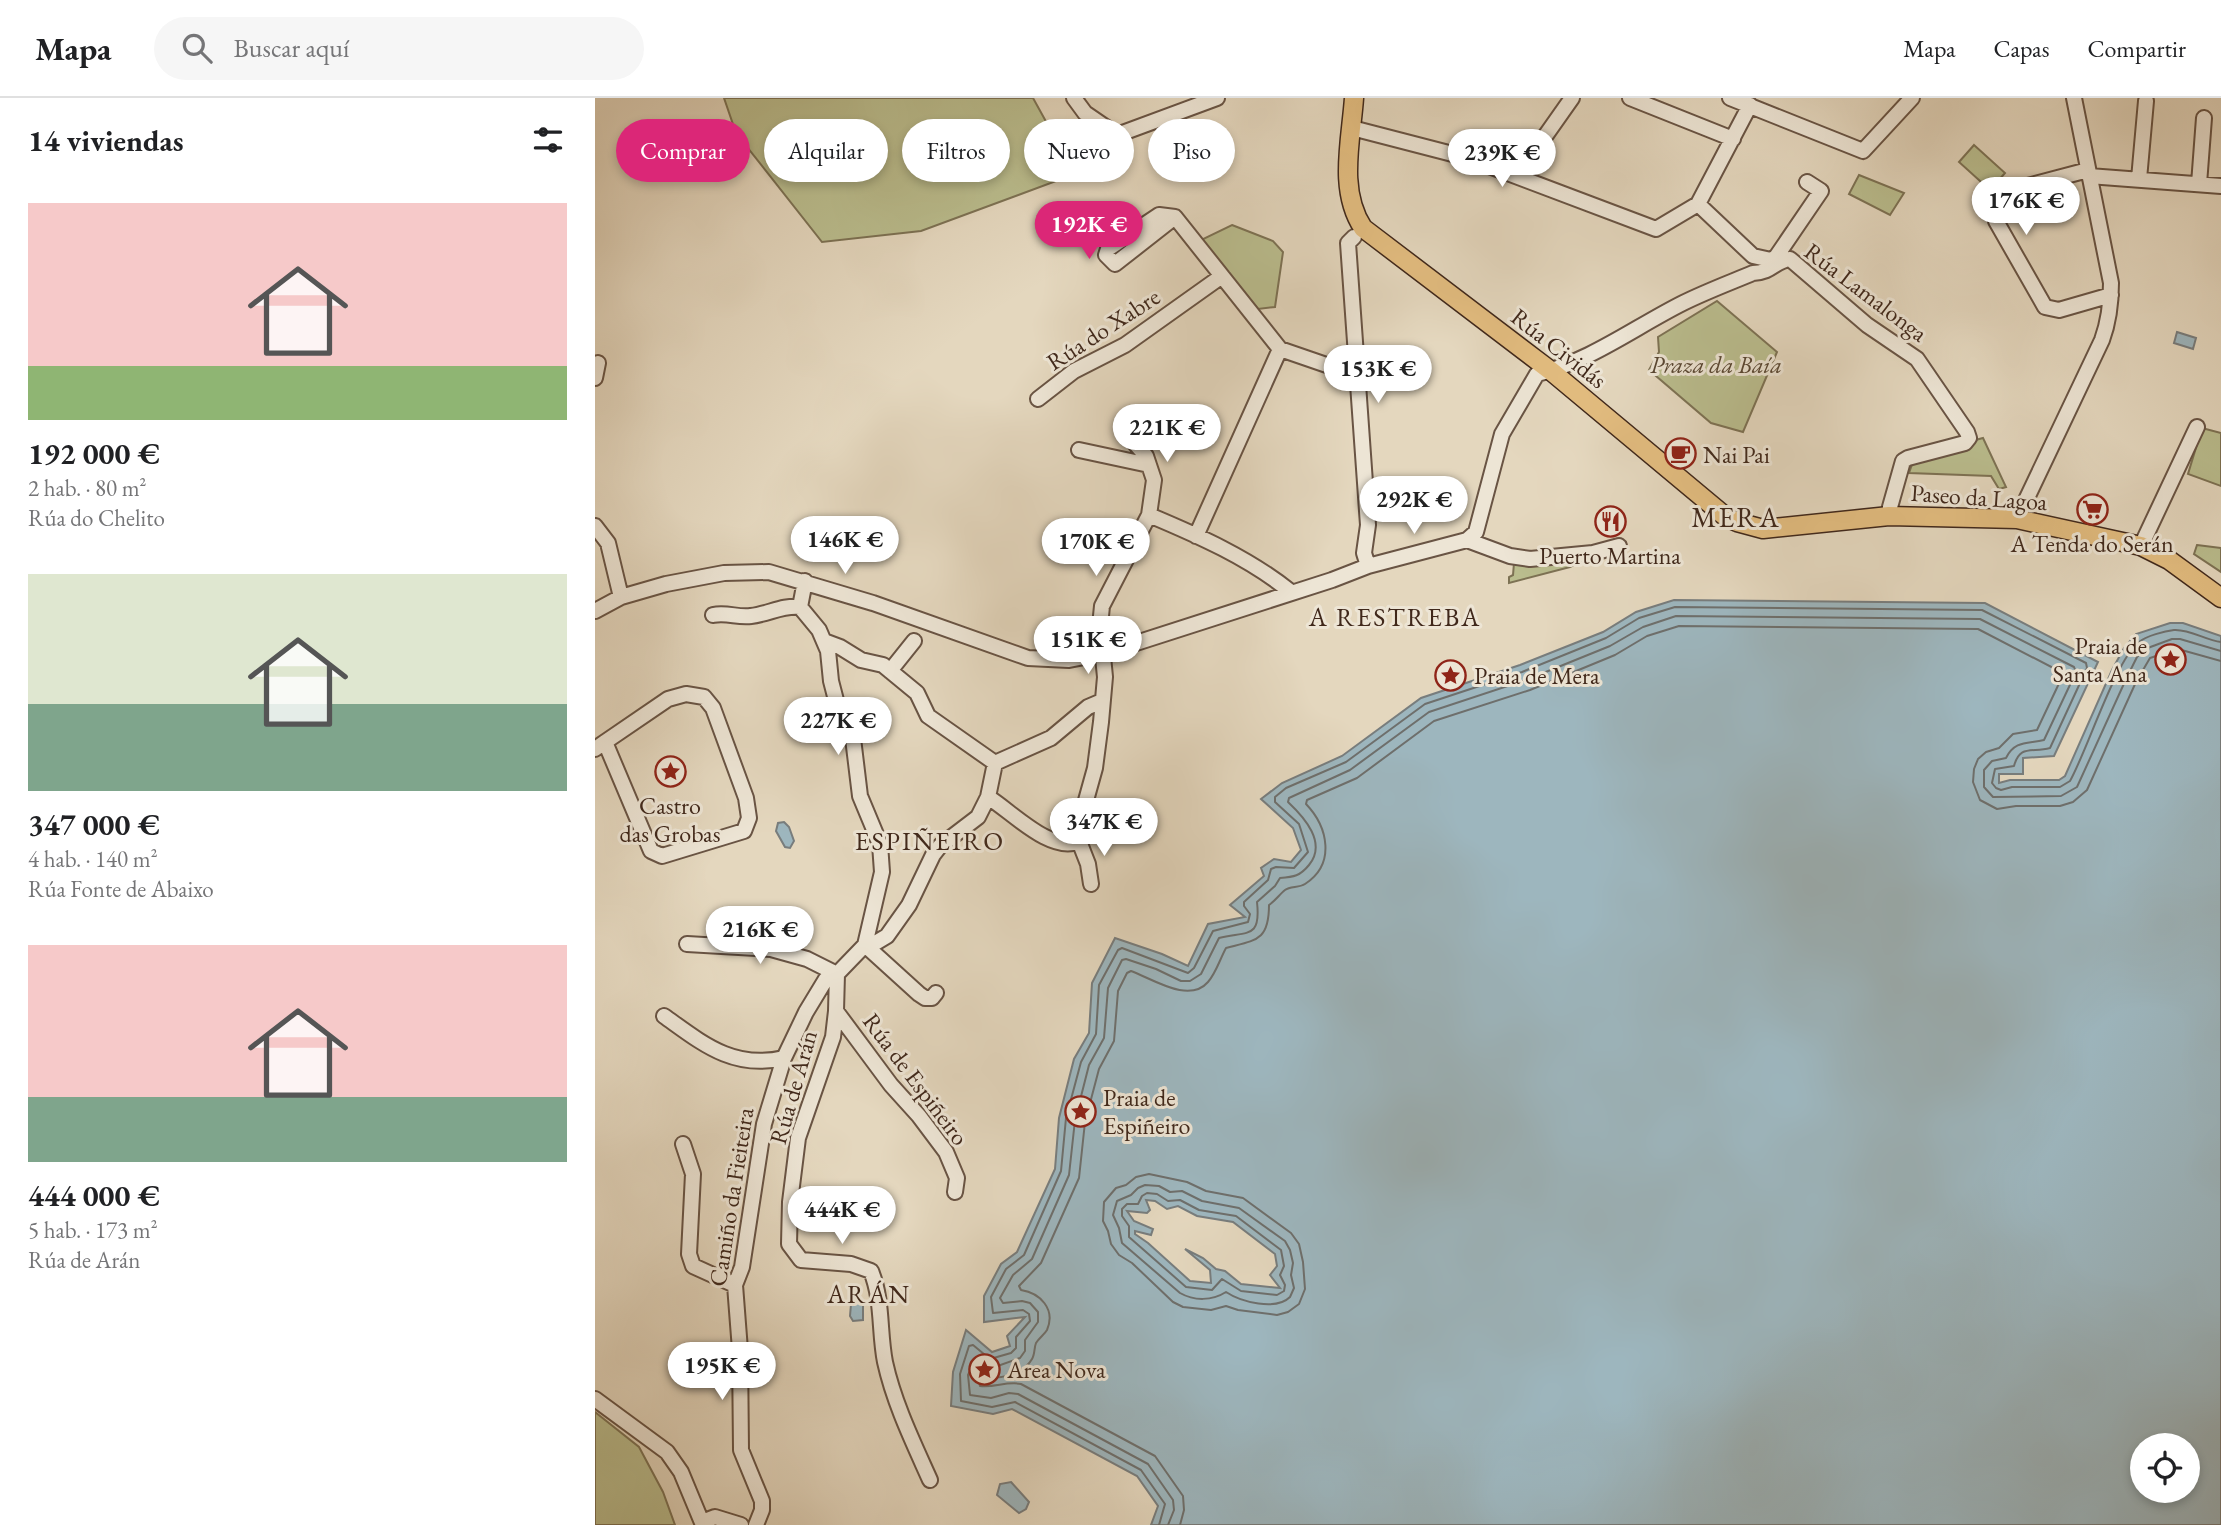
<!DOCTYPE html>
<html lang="es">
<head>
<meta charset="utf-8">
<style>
	body { margin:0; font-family:"EB Garamond",serif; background:#f6f6f6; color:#202124; height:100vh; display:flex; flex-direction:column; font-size:26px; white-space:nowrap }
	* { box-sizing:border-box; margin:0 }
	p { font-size:23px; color:#757577 }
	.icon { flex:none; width:38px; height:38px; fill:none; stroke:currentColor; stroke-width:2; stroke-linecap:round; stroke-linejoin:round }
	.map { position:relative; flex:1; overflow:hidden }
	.details { display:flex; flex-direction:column; background:#fff; width:595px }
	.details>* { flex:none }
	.banner { position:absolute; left:21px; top:21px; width:665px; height:63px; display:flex; gap:14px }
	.controls { position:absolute; left:1535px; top:1335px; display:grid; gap:14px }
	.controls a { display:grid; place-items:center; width:70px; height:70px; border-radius:50%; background:#fff; box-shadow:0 4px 10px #0003; font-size:35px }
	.price { position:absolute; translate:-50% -60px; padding:0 16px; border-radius:24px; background:#fff; color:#222; font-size:23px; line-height:46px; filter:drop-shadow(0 2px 4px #0008) }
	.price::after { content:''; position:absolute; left:50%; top:42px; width:21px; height:16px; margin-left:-10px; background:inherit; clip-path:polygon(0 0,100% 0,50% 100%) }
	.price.current { background:#db2777; color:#fff }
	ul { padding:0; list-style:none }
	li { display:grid; align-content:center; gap:14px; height:371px; padding:0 28px }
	li span { display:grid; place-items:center; height:217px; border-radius:0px; color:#555 }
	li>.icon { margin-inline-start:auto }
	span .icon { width:126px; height:126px; fill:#fffc; stroke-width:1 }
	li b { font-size:30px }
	h2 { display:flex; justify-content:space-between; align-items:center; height:84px; padding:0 28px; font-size:30px }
	.tag { padding:0 24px; border-radius:32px; background:#fff; box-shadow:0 4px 10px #0003; font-size:24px; line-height:63px }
	.tag.current { background:#db2777; color:#fff }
	header { display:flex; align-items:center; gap:42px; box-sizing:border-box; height:98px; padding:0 35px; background:#fff; border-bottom:2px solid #e0e0e0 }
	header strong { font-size:33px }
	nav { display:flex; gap:38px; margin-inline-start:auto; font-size:24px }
	.search { width:490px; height:63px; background:#f6f6f6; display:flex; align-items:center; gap:18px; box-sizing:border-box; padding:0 24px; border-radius:38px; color:#757577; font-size:26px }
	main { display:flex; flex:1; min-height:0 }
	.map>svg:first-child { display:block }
	.green { fill:#babd8e; stroke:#7d7254; stroke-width:2 }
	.water { fill:#9db6be; stroke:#787d7d; stroke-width:2; fill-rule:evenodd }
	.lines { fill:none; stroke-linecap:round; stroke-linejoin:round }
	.shore { stroke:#6e6f6c; stroke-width:2 }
	.minor-casing { stroke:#695444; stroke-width:18 }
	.major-casing { stroke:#40281b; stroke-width:21 }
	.minor { stroke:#ede5d5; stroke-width:14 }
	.major { stroke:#e2bc7f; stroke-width:18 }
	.labels { text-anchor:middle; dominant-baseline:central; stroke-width:6; stroke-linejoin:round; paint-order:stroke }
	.street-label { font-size:24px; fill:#40281b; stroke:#ede5d5 }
	.park-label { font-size:24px; font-style:italic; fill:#584632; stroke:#ede5d5 }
	.poi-label { font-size:24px; fill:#40281b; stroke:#ede5d5; text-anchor:start }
	.neighbourhood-label { font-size:26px; letter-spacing:2px; fill:#40281b; stroke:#ede5d5 }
	.quarter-label { font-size:28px; letter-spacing:2px; fill:#40281b; stroke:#ede5d5 }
</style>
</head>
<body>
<header>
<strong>Mapa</strong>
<div class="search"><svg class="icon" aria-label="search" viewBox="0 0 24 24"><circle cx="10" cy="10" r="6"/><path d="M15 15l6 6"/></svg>Buscar aquí</div>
<nav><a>Mapa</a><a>Capas</a><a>Compartir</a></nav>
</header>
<main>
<section class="details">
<h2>14 viviendas<svg class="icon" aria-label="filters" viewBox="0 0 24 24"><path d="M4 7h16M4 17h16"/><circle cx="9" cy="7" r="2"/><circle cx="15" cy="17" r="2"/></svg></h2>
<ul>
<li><span style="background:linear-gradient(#f6c9c9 75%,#8fb573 0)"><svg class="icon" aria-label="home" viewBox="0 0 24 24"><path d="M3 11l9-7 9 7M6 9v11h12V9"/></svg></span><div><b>192 000 €</b><p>2 hab. · 80 m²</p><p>Rúa do Chelito</p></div></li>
<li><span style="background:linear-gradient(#dfe7d0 60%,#7fa58c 0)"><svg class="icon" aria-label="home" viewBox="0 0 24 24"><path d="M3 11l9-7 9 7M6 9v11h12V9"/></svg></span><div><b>347 000 €</b><p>4 hab. · 140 m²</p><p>Rúa Fonte de Abaixo</p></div></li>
<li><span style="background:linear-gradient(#f6c9c9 70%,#7fa58c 0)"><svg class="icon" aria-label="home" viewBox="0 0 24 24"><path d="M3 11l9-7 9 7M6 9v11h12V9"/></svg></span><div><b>444 000 €</b><p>5 hab. · 173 m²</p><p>Rúa de Arán</p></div></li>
</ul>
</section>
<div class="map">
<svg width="1626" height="1427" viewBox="0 0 1626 1427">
	<rect width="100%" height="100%" fill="#e4d7be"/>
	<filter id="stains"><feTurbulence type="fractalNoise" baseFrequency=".00286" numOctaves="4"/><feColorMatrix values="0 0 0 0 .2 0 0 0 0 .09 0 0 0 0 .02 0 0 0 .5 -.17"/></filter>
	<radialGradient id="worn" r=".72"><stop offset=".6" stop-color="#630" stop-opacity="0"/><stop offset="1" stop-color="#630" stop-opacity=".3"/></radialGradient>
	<!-- green -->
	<path class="green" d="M129 0H438L480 76 326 133 227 144 141 35Z
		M1379 47 1410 75 1395 92 1364 64Z
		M1264 77 1309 95 1295 117 1254 96Z
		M637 127 678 143 688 154 680 209 663 211 606 142Z
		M1122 203 1182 254 1148 334 1116 325 1054 272 1064 254 1063 239Z
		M1607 330 1626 335V388L1593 376Z
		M1388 340 1411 389 1404 391 1396 378 1314 375 1320 358Z
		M1602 447 1626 450V474L1599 456Z
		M993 460 975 469 914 485V479L918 477 919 465C944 470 968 465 993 460Z
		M0 1314 44 1349 68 1394 80 1427H0Z"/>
	<!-- water -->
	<path class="water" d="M1582 234 1601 240 1598 251 1579 245Z
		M1079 502 1390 505 1503 564 1459 658 1428 660V676H1404V685L1415 682H1464L1470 678 1517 572 1529 550 1541 536 1575 525H1588L1626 538V1427H556L563 1408 542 1378 417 1311 398 1316 356 1308 358 1274 371 1232 397 1254 415 1248 412 1238 430 1219 389 1224V1198L406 1166 422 1154 460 1071 464 1020 479 961 494 935 497 885 520 840 567 856 593 868 613 826 650 819 635 807 669 778 666 770 679 761 696 764 706 752 698 730 666 701 687 685 747 658 826 600 925 567 1008 534 1041 514ZM551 1102 560 1103 572 1111 583 1108 602 1118 638 1124 680 1156 682 1168 675 1177 685 1190 646 1186 630 1173 621 1171 608 1160 590 1151 615 1172 616 1185 595 1183 553 1145 540 1136V1133L556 1137 558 1131 539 1123 532 1113 552 1115 555 1112ZM1547 1348H1592V1393H1547Z
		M189 724 194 729 199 743 195 750 190 749 181 733 183 725Z
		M265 1204 268 1207V1222L258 1223 255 1218 256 1206Z
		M416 1384 434 1404 431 1411 424 1415 402 1397 405 1386Z"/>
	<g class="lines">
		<!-- shore -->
		<path class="shore" d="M554 1076 592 1084 611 1093 648 1100 696 1135 704 1146 708 1164 710 1191 704 1206 693 1214 682 1217 643 1212 631 1208 616 1212 588 1209 578 1204 537 1165 524 1157 516 1146 513 1133 508 1123 509 1104 521 1090 531 1087 541 1079Z
			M550 1087 564 1088 575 1094 587 1093 607 1103 644 1110 690 1143 695 1152 698 1165 696 1177 699 1190 695 1199C681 1213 646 1204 631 1194 617 1203 599 1203 585 1195L527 1145 524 1130 518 1117 522 1103 536 1097 543 1090Z
			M552 1095 562 1096 573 1103 585 1102 604 1112 641 1118 686 1152 689 1168 685 1177 690 1187 689 1193 682 1197 646 1193 627 1181 617 1192 591 1189 534 1139V1128L527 1118V1111L532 1106H543L547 1098Z
			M564 1427 570 1406 546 1372 420 1304 397 1309 366 1303 365 1276 374 1248 378 1247 395 1261 416 1255 421 1250V1239L435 1223 434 1216 428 1212 398 1215 396 1199 411 1171 429 1157 466 1073 471 1020 486 964 501 936 504 887 523 852 527 850 593 875 599 870 618 833 653 824 655 816 649 808V804L673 782 676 771 681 769 699 770 713 754 704 726 680 704V699L691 690 751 664 830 606 927 574 1011 540 1044 520 1080 509 1387 512 1491 565 1492 570 1455 650C1437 655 1425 646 1419 668L1400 671 1397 685 1401 690 1406 692 1417 689H1465L1475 683C1492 653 1521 561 1544 544 1551 538 1570 533 1579 532 1595 531 1610 542 1626 544
			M573 1427 579 1412 578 1402 553 1366 423 1296 414 1295 396 1300 375 1297 373 1277 380 1262 397 1270 425 1260 430 1253V1242L443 1224V1214L435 1205 427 1203 408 1205 405 1200 418 1177 437 1161 474 1077 480 1022 494 967 509 940 513 890 527 862 531 861 561 871 586 883H595L606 876 624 840C653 833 666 841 662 804L680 788 685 780C699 779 705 778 714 767 732 745 710 720 693 704L694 700 755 672 834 614 931 582 1015 548 1048 529 1081 518 1385 521 1479 569 1481 574 1449 642C1433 646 1420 642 1411 660L1397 663 1389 672V689L1398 699 1466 698 1482 689 1532 579 1542 559 1550 551 1577 541H1585L1626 553
			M585 1427 589 1412 588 1398 560 1358 426 1286C412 1283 399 1290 385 1288L384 1282 387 1279C403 1282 428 1277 437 1261 440 1256 439 1250 441 1245 444 1240 449 1237 452 1232 461 1211 445 1195 426 1192L424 1188 446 1165 484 1080 490 1024 504 971 519 943 523 893 532 875 536 873C558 881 594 906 613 884 621 875 625 861 631 850 661 842 674 843 674 807 680 803 685 796 690 792 695 788 704 790 710 786 741 766 733 729 711 706L712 702 762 680 839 623 935 592 1020 557 1052 538 1084 528 1383 531 1466 574 1468 577 1442 632 1418 636 1404 650 1391 654 1383 661 1379 671 1378 684 1385 702 1402 711 1421 708H1465L1478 704 1492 692 1541 584 1555 560 1583 551 1626 563"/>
		<defs>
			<path id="minor" d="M479 0 490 15 522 37 622 0
				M1035 0 1138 41
				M1135 0 1268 53 1317 0
				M757 30 873 60 1061 131 1103 106 1158 158 1176 162 1181 159 1226 93 1212 84
				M1493 72 1410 94 1399 105 1401 123 1450 209 1464 212 1516 197
				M922 78 977 0
				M1494 78 1626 88
				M1544 81 1551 3
				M1604 86 1609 20
				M1103 106 1155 7
				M580 119 520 166 511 157 513 151 564 117 580 119 685 251 746 272H762
				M759 139 753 145 773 427 769 455 773 468
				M0 280 3 265
				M443 301 479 273 530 247 627 178
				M484 352 554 367
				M554 417C604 438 654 460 696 494
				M1422 421 1507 242C1514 223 1516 205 1516 185L1479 0
				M0 428 13 445 26 499
				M601 438 685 251
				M872 442 881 434 907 336 942 276C994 264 1040 229 1088 205 1110 194 1134 185 1158 175 1178 174 1179 163 1195 161L1272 227 1322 261 1372 334 1374 340 1370 345 1313 360 1308 363 1295 409 1294 418
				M1546 448 1602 329
				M210 483 205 509 224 532 233 553 236 583 243 610 257 632 265 698 285 746 287 774 270 847
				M0 513 26 499 71 486 129 475 174 474 278 505 433 560 474 562 510 555 737 482 773 468 872 442 915 458 935 461 998 455 1024 448
				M118 517C132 514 143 520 156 518 174 516 187 507 205 509
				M229 543 245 549 266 562 288 567 322 595 333 618 400 665
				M295 573 319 543
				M0 651 10 644 73 601 91 596 109 599 118 610 151 700 154 720 149 733 67 758 56 753 10 644
				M400 665 456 640 493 609 507 603
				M393 699C416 713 456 756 484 743
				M496 786 493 766 484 743 485 724 500 670 506 624 510 579 505 528 507 508 554 417 559 382 551 358 530 334
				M92 846 176 851 212 861 242 876
				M270 847 324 896 330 900H337L341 895
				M242 876 241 913 296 987 324 1018 351 1054 362 1080 360 1094
				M241 913 238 939 203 1040 195 1104 194 1146 206 1162 256 1166 276 1173C288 1202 284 1234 290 1264 299 1305 318 1344 335 1382
				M69 918C107 945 138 972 189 960
				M88 1046 98 1076 94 1156 98 1168 140 1187
				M0 1301 72 1354 86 1374 108 1427
				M107 1424 120 1419 146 1427
				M161 1427 167 1412V1403L146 1352 145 1252 140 1187 147 1169 169 1026 189 960 211 914 231 881 242 876 270 847 282 844 292 838 314 807 338 757 345 748 383 719 393 699 400 665"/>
			<path id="major" d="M759 0C756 43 743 92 768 130L956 273 1131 419 1142 424 1168 431 1294 418 1422 421 1546 448 1574 462 1626 500"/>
		</defs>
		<!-- minor casing -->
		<use href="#minor" class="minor-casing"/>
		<!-- major casing -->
		<use href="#major" class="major-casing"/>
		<!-- minor -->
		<use href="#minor" class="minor"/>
		<!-- major -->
		<use href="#major" class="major"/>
	</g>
	<!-- icons -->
	<defs>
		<symbol id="cafe-ring" viewBox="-11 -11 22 22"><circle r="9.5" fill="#ede5d5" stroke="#8f2418" stroke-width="1.5"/><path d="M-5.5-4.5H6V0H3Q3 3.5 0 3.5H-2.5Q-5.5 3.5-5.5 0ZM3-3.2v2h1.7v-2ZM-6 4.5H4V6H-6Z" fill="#8f2418"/></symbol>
		<symbol id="supermarket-ring" viewBox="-11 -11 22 22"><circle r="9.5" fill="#ede5d5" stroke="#8f2418" stroke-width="1.5"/><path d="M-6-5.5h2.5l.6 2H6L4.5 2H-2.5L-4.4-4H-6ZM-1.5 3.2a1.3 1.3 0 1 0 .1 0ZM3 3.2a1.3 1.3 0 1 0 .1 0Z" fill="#8f2418"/></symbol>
		<symbol id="restaurant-ring" viewBox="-11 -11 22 22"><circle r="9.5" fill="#ede5d5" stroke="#8f2418" stroke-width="1.5"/><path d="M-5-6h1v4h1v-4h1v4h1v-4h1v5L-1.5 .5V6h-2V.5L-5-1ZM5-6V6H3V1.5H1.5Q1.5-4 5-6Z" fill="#8f2418"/></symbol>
		<symbol id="sight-ring" viewBox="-11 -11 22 22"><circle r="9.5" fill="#ede5d5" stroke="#8f2418" stroke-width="1.5"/><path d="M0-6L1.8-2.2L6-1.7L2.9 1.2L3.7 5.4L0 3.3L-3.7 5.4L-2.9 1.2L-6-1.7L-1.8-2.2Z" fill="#8f2418"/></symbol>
	</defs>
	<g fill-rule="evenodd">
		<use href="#cafe-ring" x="1068" y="338" width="35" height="35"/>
		<use href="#supermarket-ring" x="1480" y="394" width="35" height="35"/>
		<use href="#restaurant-ring" x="998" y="406" width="35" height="35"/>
		<use href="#sight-ring" x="1558" y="544" width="35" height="35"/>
		<use href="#sight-ring" x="838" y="560" width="35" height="35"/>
		<use href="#sight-ring" x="58" y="656" width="35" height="35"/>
		<use href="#sight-ring" x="468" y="996" width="35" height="35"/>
		<use href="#sight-ring" x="372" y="1254" width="35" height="35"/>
	</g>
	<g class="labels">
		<!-- street labels -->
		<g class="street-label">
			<text transform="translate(1271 194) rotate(37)">Rúa Lamalonga</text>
			<text transform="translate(508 231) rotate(-33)">Rúa do Xabre</text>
			<text transform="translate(964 250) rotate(38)">Rúa Cividás</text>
			<text transform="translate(1384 399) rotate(4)">Paseo da Lagoa</text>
			<text transform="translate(321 981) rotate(53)">Rúa de Espiñeiro</text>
			<text transform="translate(198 989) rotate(-74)">Rúa de Arán</text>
			<text transform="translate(136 1099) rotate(-81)">Camiño da Fieiteira</text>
		</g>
		<!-- park labels -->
		<g class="park-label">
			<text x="1121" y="266">Praza da Baía</text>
		</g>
		<!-- poi labels -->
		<g class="poi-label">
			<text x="1108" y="356">Nai Pai</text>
			<text x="1497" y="445" text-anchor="middle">A Tenda do Serán</text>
			<text x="1015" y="457" text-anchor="middle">Puerto Martina</text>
			<text x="1552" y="547" text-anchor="end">Praia de<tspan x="1552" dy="28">Santa Ana</tspan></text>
			<text x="879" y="577">Praia de Mera</text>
			<text x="75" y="707" text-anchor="middle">Castro<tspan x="75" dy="28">das Grobas</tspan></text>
			<text x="508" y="999">Praia de<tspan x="508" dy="28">Espiñeiro</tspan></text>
			<text x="412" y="1271">Area Nova</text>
		</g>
		<!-- neighbourhood labels -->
		<g class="neighbourhood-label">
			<text x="800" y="519">A RESTREBA</text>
			<text x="335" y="743">ESPIÑEIRO</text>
			<text x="274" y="1196">ARÁN</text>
		</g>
		<!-- quarter labels -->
		<g class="quarter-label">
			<text x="1141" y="419">MERA</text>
		</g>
	</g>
	<rect width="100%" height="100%" filter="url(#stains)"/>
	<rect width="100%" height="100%" fill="url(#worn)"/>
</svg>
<div class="controls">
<a><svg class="icon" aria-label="locate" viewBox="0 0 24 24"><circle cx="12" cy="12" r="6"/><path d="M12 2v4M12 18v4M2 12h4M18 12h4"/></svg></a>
</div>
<b class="price" style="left:907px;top:91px">239K €</b>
<b class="price" style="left:1431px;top:139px">176K €</b>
<b class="price current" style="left:494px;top:163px">192K €</b>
<b class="price" style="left:783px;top:307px">153K €</b>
<b class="price" style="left:572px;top:366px">221K €</b>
<b class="price" style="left:819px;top:438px">292K €</b>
<b class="price" style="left:250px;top:478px">146K €</b>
<b class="price" style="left:501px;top:480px">170K €</b>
<b class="price" style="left:493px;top:578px">151K €</b>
<b class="price" style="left:243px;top:659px">227K €</b>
<b class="price" style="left:509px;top:760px">347K €</b>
<b class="price" style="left:165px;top:868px">216K €</b>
<b class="price" style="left:247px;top:1148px">444K €</b>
<b class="price" style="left:127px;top:1304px">195K €</b>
<div class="banner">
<a class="tag current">Comprar</a>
<a class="tag">Alquilar</a>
<a class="tag">Filtros</a>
<a class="tag">Nuevo</a>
<a class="tag">Piso</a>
</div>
</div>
</main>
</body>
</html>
